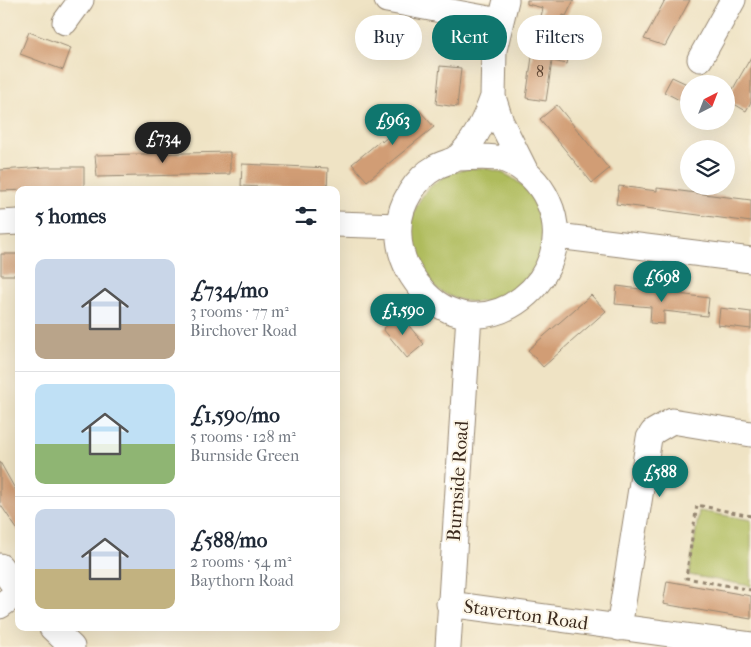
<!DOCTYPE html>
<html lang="en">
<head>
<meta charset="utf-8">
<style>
	body { margin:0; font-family:"IM FELL French Canon",serif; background:#f6f6f7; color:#1f2937; height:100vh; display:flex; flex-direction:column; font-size:19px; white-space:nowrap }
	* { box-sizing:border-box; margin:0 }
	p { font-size:16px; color:#747a83 }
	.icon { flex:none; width:28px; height:28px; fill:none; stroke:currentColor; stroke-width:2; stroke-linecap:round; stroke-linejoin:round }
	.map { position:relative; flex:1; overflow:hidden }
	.sheet { position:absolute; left:15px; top:186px; width:325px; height:445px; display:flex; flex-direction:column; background:#fff; border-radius:10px; box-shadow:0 5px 20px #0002 }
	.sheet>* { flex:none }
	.banner { position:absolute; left:355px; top:15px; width:320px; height:45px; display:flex; gap:10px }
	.needle { width:32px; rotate:42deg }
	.fabs { position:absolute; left:680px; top:75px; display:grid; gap:10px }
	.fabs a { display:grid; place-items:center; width:55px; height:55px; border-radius:50%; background:#fff; box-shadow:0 5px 20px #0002; font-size:25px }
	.price { position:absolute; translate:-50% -42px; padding:0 11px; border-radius:18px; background:#0f766e; color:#fff; font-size:16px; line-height:32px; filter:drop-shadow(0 1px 2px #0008) }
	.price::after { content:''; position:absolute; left:50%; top:30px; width:15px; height:11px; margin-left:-8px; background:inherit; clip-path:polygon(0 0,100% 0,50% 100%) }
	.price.selected { background:#222; color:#fff }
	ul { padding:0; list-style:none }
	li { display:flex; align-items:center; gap:15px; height:125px; padding:0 20px }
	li+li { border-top:1px solid #e0e1e3 }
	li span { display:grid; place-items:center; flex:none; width:140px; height:100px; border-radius:10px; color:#555 }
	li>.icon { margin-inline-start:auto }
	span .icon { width:60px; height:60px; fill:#fffc; stroke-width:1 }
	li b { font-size:21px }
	h2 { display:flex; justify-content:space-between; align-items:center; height:60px; padding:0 20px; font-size:21px }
	.tag { padding:0 18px; border-radius:22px; background:#fff; box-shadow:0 5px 20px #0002; font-size:18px; line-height:45px }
	.tag.selected { background:#0f766e; color:#fff }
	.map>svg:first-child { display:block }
	.green { fill:#aebb5c; stroke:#74723d }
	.building { fill:#d19d74 }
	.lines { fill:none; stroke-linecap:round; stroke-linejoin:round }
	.minor-casing { stroke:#958671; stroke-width:27 }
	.path { stroke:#958671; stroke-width:3; stroke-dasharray:4 4; stroke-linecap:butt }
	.minor { stroke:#fff; stroke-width:25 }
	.labels { text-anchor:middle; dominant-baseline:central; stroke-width:4; stroke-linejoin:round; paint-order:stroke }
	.number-label { font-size:16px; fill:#604734 }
	.street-label { font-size:19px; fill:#3b2a1e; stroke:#fcf5e5 }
</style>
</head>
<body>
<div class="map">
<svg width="751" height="647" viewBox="0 0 751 647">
	<rect width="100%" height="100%" fill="#fcf5e5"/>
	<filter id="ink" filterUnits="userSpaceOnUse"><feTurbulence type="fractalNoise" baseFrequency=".02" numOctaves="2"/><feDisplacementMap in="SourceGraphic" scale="10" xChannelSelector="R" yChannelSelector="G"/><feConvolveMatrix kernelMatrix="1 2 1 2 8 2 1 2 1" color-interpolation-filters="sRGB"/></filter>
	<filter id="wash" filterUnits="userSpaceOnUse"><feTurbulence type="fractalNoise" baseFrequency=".0096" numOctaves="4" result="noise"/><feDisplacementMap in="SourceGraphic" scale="20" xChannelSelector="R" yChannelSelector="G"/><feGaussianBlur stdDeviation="1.12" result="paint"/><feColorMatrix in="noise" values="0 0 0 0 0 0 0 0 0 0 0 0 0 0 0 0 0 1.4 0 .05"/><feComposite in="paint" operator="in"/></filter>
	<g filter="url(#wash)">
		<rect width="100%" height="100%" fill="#efe3c4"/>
		<!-- green -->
		<path class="green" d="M410 235a67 67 0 1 1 134 0a67 67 0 1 1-134 0Z
			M699 511 751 520V586L689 575Z"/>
		<g id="blocks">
			<!-- building -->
			<path class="building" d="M527 0H574L566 16 563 15 555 46 570 48 567 64 552 61 546 101 526 98 533 50 543 8 527 4Z
				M665 0H690L665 46 644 39Z
				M29 32 71 48 63 70 20 54Z
				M751 57V102L746 111 729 101V96Z
				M440 66 461 68 457 107 436 104Z
				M672 77 689 85V105L664 92Z
				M557 105 609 169 592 183 540 119Z
				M419 110 434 127 367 181 352 164 381 140 382 142Z
				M230 152V174L97 177 95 155Z
				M242 164 328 168 327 190 241 186Z
				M46 167H84V188L0 191V170Z
				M619 186 657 191V188L751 200V222L616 204Z
				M1 254H19V275H1Z
				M617 286 709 298 707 316 664 311V324L650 323 651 307 615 304Z
				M591 295 606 311 543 367 528 350Z
				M720 308 751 312V329L718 325Z
				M400 315 424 344 407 358 383 329Z
				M0 462 19 496V532L0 504Z
				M667 581 751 596V619L663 604Z"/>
		</g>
	</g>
	<g filter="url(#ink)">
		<use href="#blocks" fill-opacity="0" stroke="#958671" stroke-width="1"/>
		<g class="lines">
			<defs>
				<path id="minor" d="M387 0 500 21
					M65 22 81 0
					M700 59 733 0
					M493 97 494 50 506 0
					M456 158C471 158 492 155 505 160 524 167 540 183 548 201 583 276 485 354 426 294 408 275 397 253 399 226 400 203 416 178 436 167 442 163 451 162 457 158 474 143 486 117 493 97L501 122 526 172
					M0 223 19 222
					M336 224 399 226
					M557 236 751 260
					M0 566 19 592 0 606
					M449 604 751 645
					M52 628 72 647
					M619 628 649 438 653 432 672 421 751 434
					M448 647 469 315"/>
			</defs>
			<!-- minor casing -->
			<use href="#minor" class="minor-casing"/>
			<!-- path -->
			<path class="path" d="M751 516 697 505 686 578 751 590"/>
			<!-- minor -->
			<use href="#minor" class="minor"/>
		</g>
	</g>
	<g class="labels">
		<!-- number labels -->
		<g class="number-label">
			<text x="540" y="71">8</text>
		</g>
		<!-- street labels -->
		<g class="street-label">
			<text transform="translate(458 481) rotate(-86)">Burnside Road</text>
			<text transform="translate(526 615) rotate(8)">Staverton Road</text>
		</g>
	</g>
</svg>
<div class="fabs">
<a><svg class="needle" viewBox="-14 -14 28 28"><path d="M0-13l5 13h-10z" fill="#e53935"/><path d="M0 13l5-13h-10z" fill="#747a83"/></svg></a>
<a><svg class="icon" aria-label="layers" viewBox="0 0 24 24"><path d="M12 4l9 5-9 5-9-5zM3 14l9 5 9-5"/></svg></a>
</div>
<b class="price" style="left:393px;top:146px">£963</b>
<b class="price selected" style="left:163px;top:164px">£734</b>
<b class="price" style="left:662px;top:303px">£698</b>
<b class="price" style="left:403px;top:336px">£1,590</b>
<b class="price" style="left:660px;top:498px">£588</b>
<div class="banner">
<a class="tag">Buy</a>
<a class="tag selected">Rent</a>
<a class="tag">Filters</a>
</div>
<section class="sheet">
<h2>5 homes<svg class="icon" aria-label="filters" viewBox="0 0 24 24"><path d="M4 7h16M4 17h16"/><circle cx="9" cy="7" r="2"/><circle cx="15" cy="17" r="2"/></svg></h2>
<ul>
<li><span style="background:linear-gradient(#c9d6e8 65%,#b9a48a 0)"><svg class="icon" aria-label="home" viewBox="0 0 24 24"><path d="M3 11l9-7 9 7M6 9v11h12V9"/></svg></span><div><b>£734/mo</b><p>3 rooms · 77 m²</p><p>Birchover Road</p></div></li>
<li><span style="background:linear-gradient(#bfe0f5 60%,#8fb573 0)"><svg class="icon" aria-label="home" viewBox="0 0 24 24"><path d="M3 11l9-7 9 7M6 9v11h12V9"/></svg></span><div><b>£1,590/mo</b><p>5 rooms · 128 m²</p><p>Burnside Green</p></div></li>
<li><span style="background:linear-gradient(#c9d6e8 60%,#c2b280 0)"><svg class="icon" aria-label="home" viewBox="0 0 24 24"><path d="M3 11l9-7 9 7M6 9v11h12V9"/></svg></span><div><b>£588/mo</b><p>2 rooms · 54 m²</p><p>Baythorn Road</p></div></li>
</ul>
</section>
</div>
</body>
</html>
